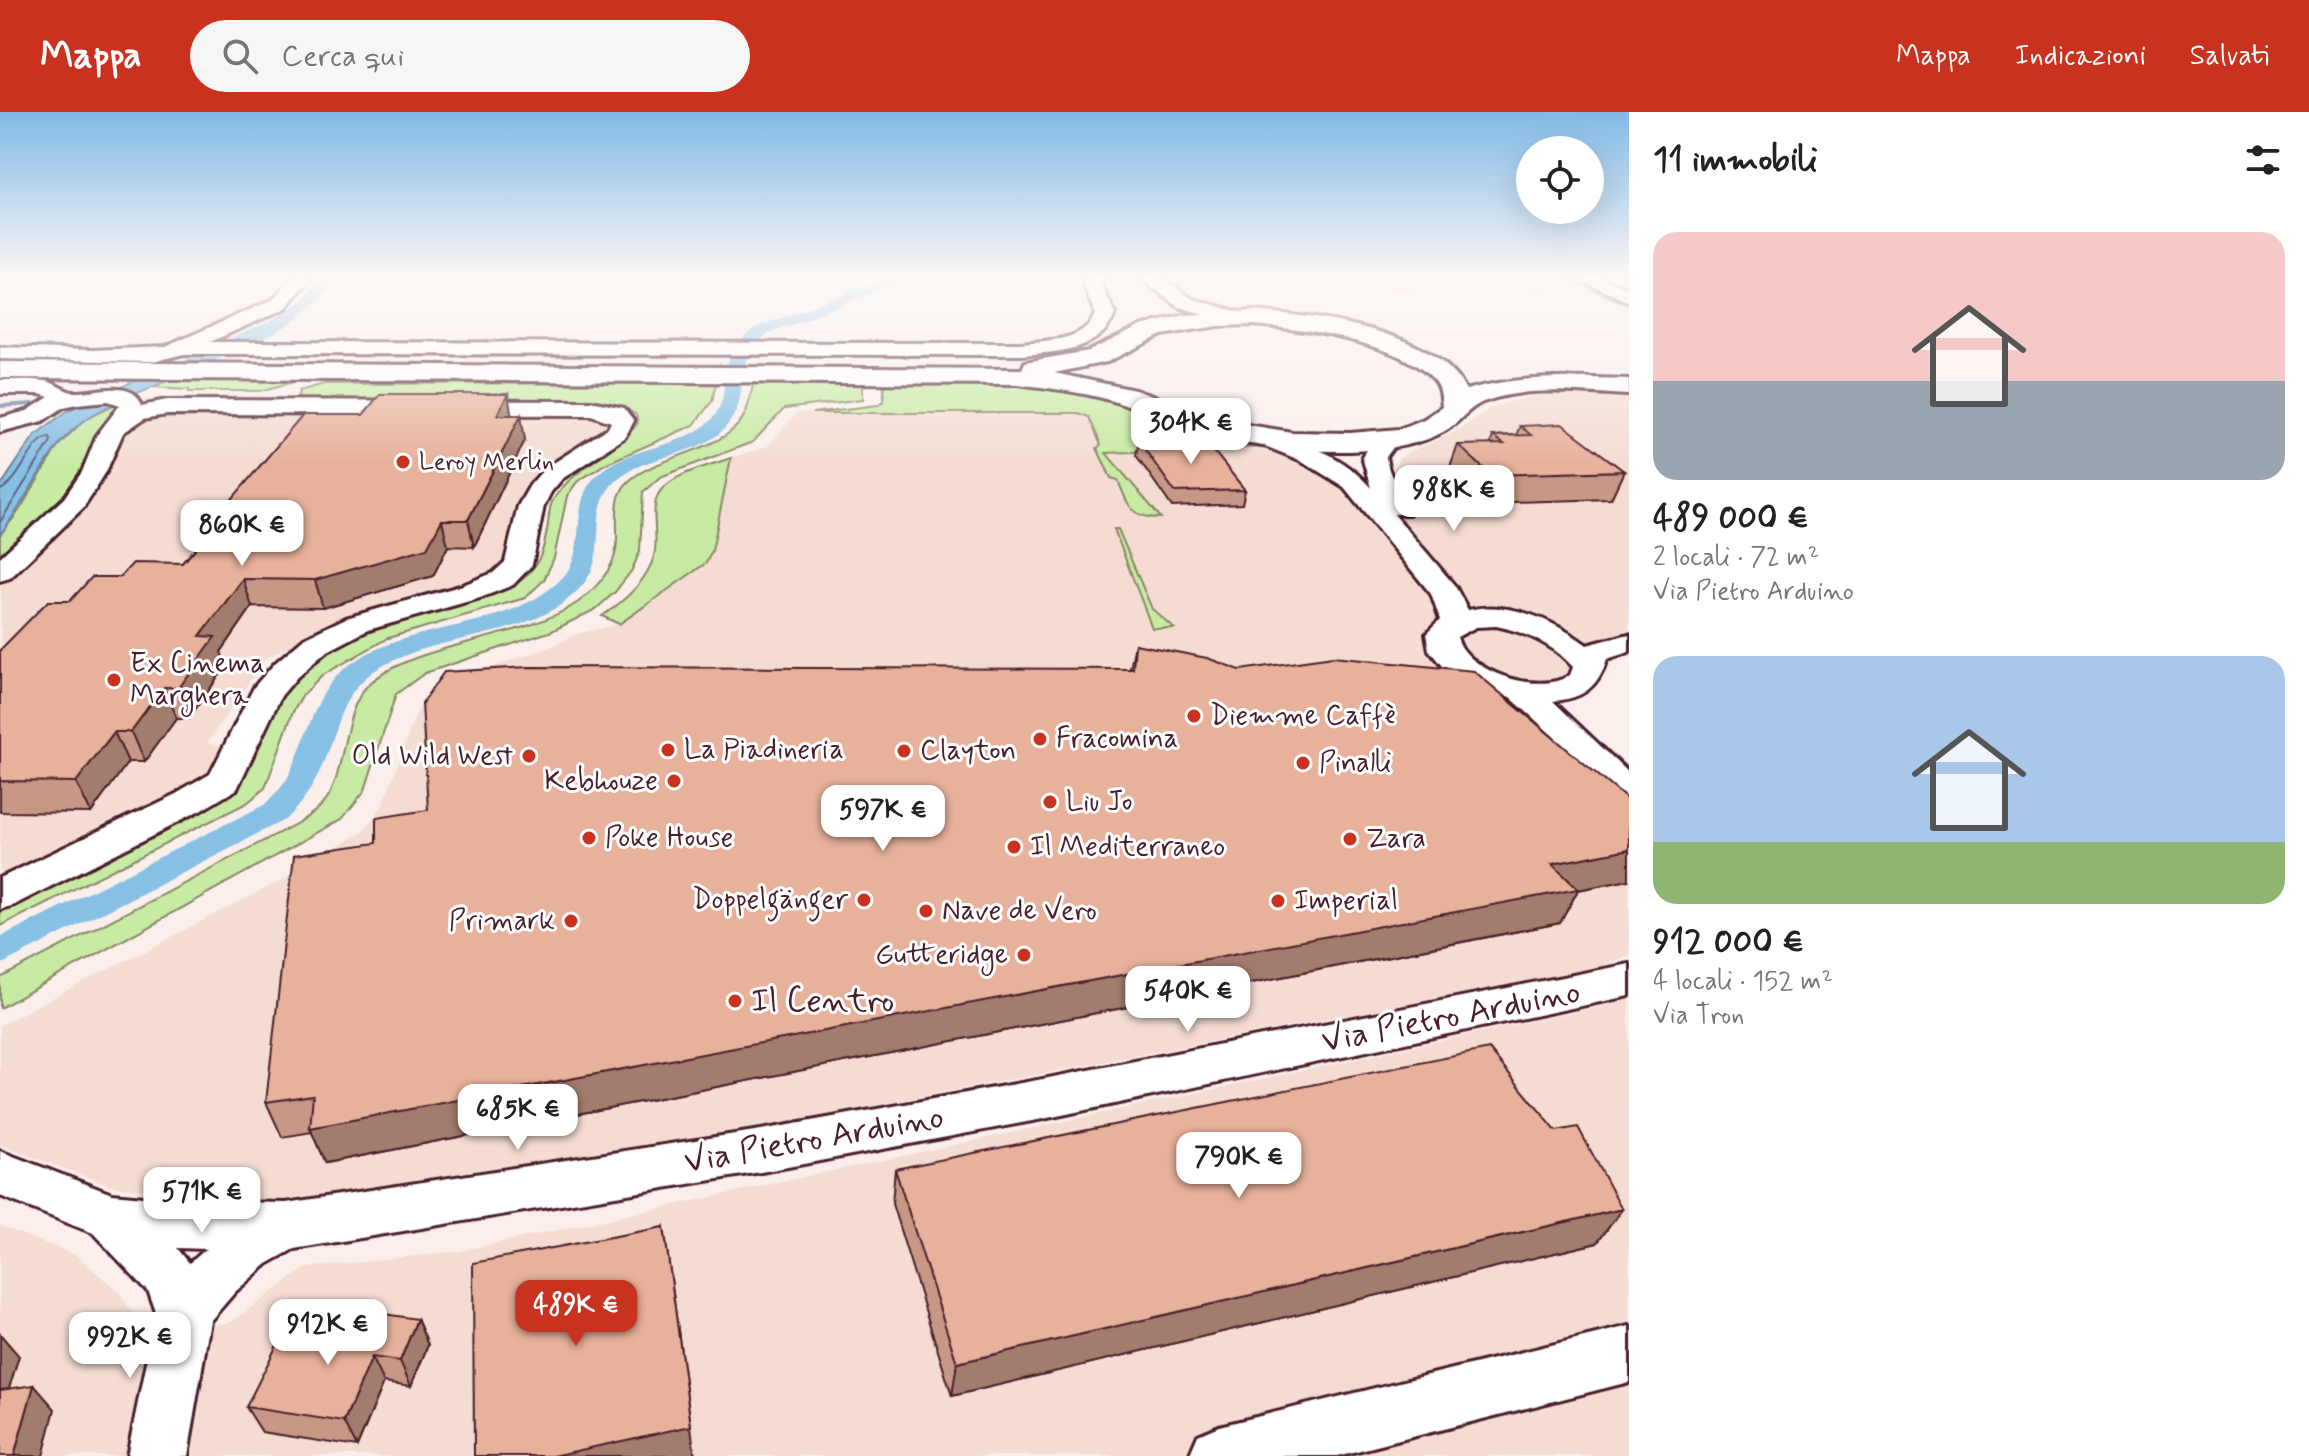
<!DOCTYPE html>
<html lang="it">
<head>
<meta charset="utf-8">
<style>
	body { margin:0; font-family:Mynerve,sans-serif; background:#f6f6f6; color:#222; height:100vh; display:flex; flex-direction:column; font-size:30px; white-space:nowrap }
	* { box-sizing:border-box; margin:0 }
	p { font-size:26px; color:#767676 }
	.icon { flex:none; width:44px; height:44px; fill:none; stroke:currentColor; stroke-width:2; stroke-linecap:round; stroke-linejoin:round }
	.map { position:relative; flex:1; overflow:hidden }
	.sheet { display:flex; flex-direction:column; background:#fff; width:680px }
	.sheet>* { flex:none }
	.controls { position:absolute; left:1516px; top:24px; display:grid; gap:16px }
	.controls a { display:grid; place-items:center; width:88px; height:88px; border-radius:50%; background:#fff; box-shadow:0 8px 32px #0002; font-size:40px }
	.price { position:absolute; translate:-50% -68px; padding:0 18px; border-radius:16px; background:#fff; color:#222; font-size:26px; line-height:52px; filter:drop-shadow(0 2px 4px #0008) }
	.price::after { content:''; position:absolute; left:50%; top:48px; width:24px; height:18px; margin-left:-12px; background:inherit; clip-path:polygon(0 0,100% 0,50% 100%) }
	.price.current { background:#c8321e; color:#fff }
	ul { padding:0; list-style:none }
	li { display:grid; align-content:center; gap:16px; height:424px; padding:0 24px }
	li span { display:grid; place-items:center; height:248px; border-radius:24px; color:#555 }
	li>.icon { margin-inline-start:auto }
	span .icon { width:144px; height:144px; fill:#fffc; stroke-width:1 }
	li b { font-size:34px }
	h2 { display:flex; justify-content:space-between; align-items:center; height:96px; padding:0 24px; font-size:34px }
	header { display:flex; align-items:center; gap:48px; box-sizing:border-box; height:112px; padding:0 40px; background:#c8321e; color:#fff }
	header strong { font-size:38px }
	nav { display:flex; gap:44px; margin-inline-start:auto; font-size:28px }
	.search { width:560px; height:72px; background:#f6f6f6; display:flex; align-items:center; gap:20px; box-sizing:border-box; padding:0 28px; border-radius:44px; color:#767676; font-size:30px }
	main { display:flex; flex:1; min-height:0 }
	.map>svg:first-child { display:block }
	.built { fill:#f4dcd3 }
	.green { fill:#c8eba4; stroke:#898568; stroke-width:2 }
	.water { fill:#86c0e5; stroke:#6e809b; stroke-width:2 }
	.lines { fill:none; stroke-linecap:round; stroke-linejoin:round }
	.shore { stroke:#625f75; stroke-width:2 }
	.stream { stroke:#6e809b; stroke-width:4 }
	.canal { fill:#86c0e5; fill-rule:evenodd }
	.minor-casing { stroke:#4a1f2b; stroke-width:6 }
	.major-casing { stroke:#4a1f2b; stroke-width:6 }
	.minor { fill:#fff; fill-rule:evenodd }
	.major { fill:#fff; fill-rule:evenodd }
	.wall { fill:#c79885; stroke:#4a1f2b; stroke-width:2 }
	.shaded-wall { fill:#a27c6c; stroke:#4a1f2b; stroke-width:2 }
	.building { fill:#e7b19b; stroke:#4a1f2b; stroke-width:2 }
	.poi-dot { fill:#c8321e; stroke:#fff; stroke-width:3 }
	.labels { text-anchor:middle; dominant-baseline:central; stroke-width:6; stroke-linejoin:round; paint-order:stroke }
	.far-poi-label { font-size:24px; fill:#4a1f2b; stroke:#fff; text-anchor:start }
	.poi-label { font-size:28px; fill:#4a1f2b; stroke:#fff; text-anchor:start }
	.near-poi-label { font-size:34px; fill:#4a1f2b; stroke:#fff; text-anchor:start }
	.near-street-label { font-size:34px; fill:#4a1f2b; stroke:#fff }
</style>
</head>
<body>
<header>
<strong>Mappa</strong>
<div class="search"><svg class="icon" aria-label="search" viewBox="0 0 24 24"><circle cx="10" cy="10" r="6"/><path d="M15 15l6 6"/></svg>Cerca qui</div>
<nav><a>Mappa</a><a>Indicazioni</a><a>Salvati</a></nav>
</header>
<main>
<div class="map">
<svg width="1629" height="1344" viewBox="0 0 1629 1344">
	<rect width="100%" height="100%" fill="#faefeb"/>
	<filter id="ink" filterUnits="userSpaceOnUse"><feTurbulence type="fractalNoise" baseFrequency=".0125" numOctaves="2"/><feDisplacementMap in="SourceGraphic" scale="16" xChannelSelector="R" yChannelSelector="G"/><feConvolveMatrix kernelMatrix="1 2 1 2 8 2 1 2 1" color-interpolation-filters="sRGB"/></filter>
	<g filter="url(#ink)">
		<!-- built -->
		<path class="built" d="M1372 165H1541L1572 179 1395 182Z
			M1570 281 1629 284V526L1598 529 1593 558 1518 590 1593 661 1629 703V843L1600 855 591 1048 289 1093 110 1074 0 1033V913L284 767 362 720 382 695 413 609 423 589 436 574 548 536 577 522 619 512 689 465 706 451 712 439 731 346 768 334 797 301H1078L1089 305 1130 396 1145 406H1160L1106 341 1267 335 1333 366 1361 400 1418 397 1393 358 1399 347 1413 338 1449 323 1492 295 1529 285Z
			M175 283 275 284 267 297 591 300 606 304 612 311 603 323 548 357 504 458 480 471 329 512 265 547 207 631 224 634 211 660 199 672 0 766 1 469 59 419 96 379 109 360 123 322 133 308 160 299Z
			M1629 888V1344H0V1114L76 1143 119 1180 148 1225 231 1210 306 1156 460 1139Z"/>
		<!-- green -->
		<path class="green" d="M172 267 301 268 260 279H189V277L151 275Z
			M754 269 863 270V287L784 297 753 330 660 365 643 380 640 439 632 458 615 480 596 497 552 519 425 561 396 582 365 678 342 707 0 896V866L296 712C307 705 321 697 328 685 346 654 343 596 369 572 417 529 519 530 577 491 593 480 613 458 616 438 620 415 610 386 629 369 657 343 727 339 744 304 749 294 751 280 754 269Z
			M716 271 712 289 694 313 605 352 577 370 567 384 554 446 544 468 525 486 388 526 323 563 303 583 293 600 265 676 247 691 0 814V795L234 674C266 640 269 588 306 556 348 520 407 509 458 494 476 488 499 483 515 473 539 457 544 439 548 412 549 404 549 395 553 388 574 354 614 343 638 311L636 303 626 296 604 293 303 290 297 287 299 279 324 272Z
			M884 271 1038 272 1093 282 1179 314 1267 335 1106 341 1161 406C1130 406 1128 393 1118 368L1111 366 1097 336 1101 333 1089 305 1078 301H812L878 293 884 289Z
			M120 290 121 298 96 321 82 363 62 393 0 451V423L19 399 58 334 86 306Z
			M731 346 712 439 706 451 619 512 602 504C623 490 647 470 654 444 660 424 647 393 662 377 678 360 709 354 731 346Z
			M1114 417H1118L1152 497 1174 516H1152Z"/>
		<!-- water -->
		<path class="water" d="M139 267H172C132 283 84 299 57 335 36 363 22 395 0 423V375L35 323 67 299Z"/>
		<g class="lines">
			<!-- shore -->
			<path class="shore" d="M0 378C22 369 30 327 50 325L51 329 0 410"/>
			<!-- stream -->
			<path class="stream" d="M1564 165 1629 192
				M0 294 33 292"/>
			<!-- canal -->
			<path class="canal" d="M322 165H337C299 225 219 245 156 271H144L141 267 272 208 305 187Z
				M891 165H913L769 221C727 251 755 284 725 316 694 349 634 340 608 378 589 406 609 444 581 475 527 534 432 517 370 562 337 587 335 629 318 663 310 680 299 694 286 707L0 853V825L264 693C273 684 282 676 288 665 309 626 312 578 352 551 415 507 508 522 563 465 586 441 572 400 589 373 616 332 678 341 711 308 737 281 708 248 757 215Z"/>
			<defs>
				<path id="minor" d="M293 165H312L286 196 210 230 1021 231C1047 228 1084 230 1095 202L1083 171 1087 165H1106L1101 171 1115 202C1100 240 1056 240 1021 243L184 242 151 250 0 247V235L91 238 165 235 272 188Z
					M1138 165H1160L1193 187 1250 203 1253 207 1243 213 1179 195Z
					M1574 165H1599L1629 177V190Z
					M0 268C15 268 30 267 45 269 55 270 65 280 74 280 94 281 133 266 142 293L167 288 591 289 624 296 634 309 625 325 562 367 551 380 544 394 532 453 513 473 480 486 368 518 326 540 297 565 281 584 237 677 202 698 14 793 0 797V766L176 682 210 662 254 575 275 551 304 526 346 506 460 474 493 461 505 450 518 394 530 373 544 357 608 316 611 310 591 303 167 302 145 306 123 321 106 360 83 396 10 466 0 469V445L64 386 82 360 97 323 120 293 108 289 77 292 64 295 43 309 0 320V306L27 299 49 285 40 282H0Z
					M1263 318C1300 327 1346 346 1371 376L1362 345 1380 321H1396L1400 326 1386 345C1389 367 1401 379 1413 396L1409 402H1394L1455 474 1468 498C1509 488 1555 509 1587 533L1629 522V540L1607 547C1598 575 1583 587 1553 589L1629 661V694L1616 690 1571 640 1510 585 1463 570 1446 559 1429 538 1426 522 1440 508 1431 482 1344 375 1302 349 1255 330 1251 325 1255 320ZM1496 514C1525 520 1553 532 1573 555L1570 563C1540 584 1466 560 1457 525L1476 515Z
					M1629 852V884L1043 1007 761 1060 294 1137 267 1152 235 1180 210 1209 187 1344H127L156 1202 148 1179 93 1121 0 1084V1039L112 1082 187 1089 286 1091 761 1018 1043 967ZM178 1136 206 1137 190 1151Z
					M1629 1214V1270L1337 1344H1189L1198 1323 1219 1314Z"/>
				<path id="major" d="M1253 199C1314 204 1435 217 1466 278 1521 263 1573 265 1629 267V283C1583 281 1528 273 1483 290 1468 296 1459 311 1445 319 1417 335 1381 338 1350 339 1301 340 1252 335 1205 322 1173 313 1144 299 1113 289 1082 280 1049 276 1017 272L0 266V250L1022 257 1025 250 1089 239 1141 214 1185 203ZM1253 213C1301 217 1405 230 1436 271 1441 278 1441 286 1442 295L1424 307 1399 317 1350 321 1292 320 1224 309 1135 278 1054 261 1107 250 1162 223 1218 214Z"/>
			</defs>
			<!-- minor casing -->
			<use href="#minor" class="minor-casing"/>
			<!-- major casing -->
			<use href="#major" class="major-casing"/>
			<!-- minor -->
			<use href="#minor" class="minor"/>
			<!-- major -->
			<use href="#major" class="major"/>
		</g>
		<!-- wall -->
		<path class="wall" d="M512 303 525 328 474 435 448 434 433 464 323 496 252 495 221 540 226 554 189 606H176L144 650H128L91 701 0 700V538L120 465 183 452 218 411 216 406Z
			M1520 314 1624 359 1611 387 1481 391 1448 361 1458 333H1490L1493 324 1516 323Z
			M1139 329 1245 378 1242 392 1172 395 1136 343Z
			M1135 532 1629 689V768L1578 778 1560 811 325 1051 312 1020 282 1025 266 990 376 731 428 698 1130 557Z
			M1556 1019 1622 1097 1597 1131 952 1284 892 1092 895 1057Z
			M417 1207 428 1233 411 1274 384 1270 357 1335 262 1320 246 1295 352 1227Z"/>
		<!-- shaded-wall -->
		<path class="shaded-wall" d="M508 282 512 306 497 303Z
			M521 303 525 328 474 435 468 408Z
			M442 408 448 434 433 464 323 496 315 468Z
			M243 467 252 495 221 540 226 554 189 606 178 576 200 524Z
			M164 576 176 606 144 650 131 620Z
			M114 620 128 650 91 701 76 670Z
			M1629 737V768L1578 778 1560 811 325 1051 310 1016 1552 752Z
			M1622 1097 1597 1131 952 1284 957 1251Z
			M664 1115 695 1344H553Z
			M417 1207 428 1233 411 1274 400 1249Z
			M0 1222 19 1244 0 1306Z
			M372 1245 384 1270 357 1335 344 1310Z
			M34 1273 55 1297 43 1344H14Z"/>
		<!-- building -->
		<path class="building" d="M380 282H508L497 303H521L468 408H442L427 436 315 468 243 467 200 524 215 525 178 576H164L131 620H114L76 670 0 669V538L48 489H70L92 465H120L133 451 183 452 222 406H216L303 303H363Z
			M1562 312 1624 359 1491 363 1458 333 1504 332 1493 324 1531 323 1520 314Z
			M1204 327 1245 378 1175 380 1139 329Z
			M1135 532 1207 546 1240 558 1333 545 1474 559 1629 689V737L1552 752 1578 777 310 1016 313 983 266 990 294 743 376 731V706L428 698 422 591 444 560 529 555 1133 557Z
			M1489 937 1556 1019 1578 1015 1622 1097 957 1251 895 1057Z
			M664 1115 691 1314 553 1344H474L473 1151Z
			M364 1199 417 1207 400 1249 372 1245 344 1310 246 1295 285 1217 352 1227Z
			M34 1273 14 1344H0V1278Z"/>
	</g>
	<!-- sky -->
	<linearGradient id="sky" x2="0" y2="1"><stop stop-color="#81b9e7"/><stop offset="0.47" stop-color="#fdf8f6"/><stop offset="1" stop-color="#fdf8f6" stop-opacity="0"/></linearGradient>
	<rect width="1629" height="353" fill="url(#sky)"/>
	<!-- markers -->
	<g class="poi-dot">
		<circle cx="403" cy="350" r="8"/>
		<circle cx="114" cy="568" r="8"/>
		<circle cx="1194" cy="604" r="8"/>
		<circle cx="1040" cy="627" r="8"/>
		<circle cx="668" cy="638" r="8"/>
		<circle cx="904" cy="639" r="8"/>
		<circle cx="529" cy="644" r="8"/>
		<circle cx="1303" cy="651" r="8"/>
		<circle cx="674" cy="669" r="8"/>
		<circle cx="1050" cy="690" r="8"/>
		<circle cx="589" cy="726" r="8"/>
		<circle cx="1350" cy="727" r="8"/>
		<circle cx="1014" cy="735" r="8"/>
		<circle cx="864" cy="788" r="8"/>
		<circle cx="1278" cy="789" r="8"/>
		<circle cx="926" cy="799" r="8"/>
		<circle cx="571" cy="809" r="8"/>
		<circle cx="1024" cy="843" r="8"/>
		<circle cx="735" cy="889" r="8"/>
	</g>
	<g class="labels">
		<!-- far-poi labels -->
		<g class="far-poi-label">
			<text x="419" y="350">Leroy Merlin</text>
		</g>
		<!-- poi labels -->
		<g class="poi-label">
			<text x="130" y="552">Ex Cinema<tspan x="130" dy="32">Marghera</tspan></text>
			<text x="1210" y="604">Diemme Caffè</text>
			<text x="1056" y="627">Fracomina</text>
			<text x="684" y="638">La Piadineria</text>
			<text x="920" y="639">Clayton</text>
			<text x="513" y="644" text-anchor="end">Old Wild West</text>
			<text x="1319" y="651">Pinalli</text>
			<text x="658" y="669" text-anchor="end">Kebhouze</text>
			<text x="1066" y="690">Liu Jo</text>
			<text x="605" y="726">Poke House</text>
			<text x="1366" y="727">Zara</text>
			<text x="1030" y="735">Il Mediterraneo</text>
			<text x="848" y="788" text-anchor="end">Doppelgänger</text>
			<text x="1294" y="789">Imperial</text>
			<text x="942" y="799">Nave de Vero</text>
			<text x="555" y="809" text-anchor="end">Primark</text>
			<text x="1008" y="843" text-anchor="end">Gutteridge</text>
		</g>
		<!-- near-poi labels -->
		<g class="near-poi-label">
			<text x="751" y="889">Il Centro</text>
		</g>
		<!-- near-street labels -->
		<g class="near-street-label">
			<text transform="translate(1451 905) rotate(-11)">Via Pietro Arduino</text>
			<text transform="translate(814 1028) rotate(-10)">Via Pietro Arduino</text>
		</g>
	</g>
</svg>
<div class="controls">
<a><svg class="icon" aria-label="locate" viewBox="0 0 24 24"><circle cx="12" cy="12" r="6"/><path d="M12 2v4M12 18v4M2 12h4M18 12h4"/></svg></a>
</div>
<b class="price" style="left:1191px;top:354px">304K €</b>
<b class="price" style="left:1454px;top:421px">988K €</b>
<b class="price" style="left:242px;top:456px">860K €</b>
<b class="price" style="left:883px;top:741px">597K €</b>
<b class="price" style="left:1188px;top:922px">540K €</b>
<b class="price" style="left:518px;top:1040px">685K €</b>
<b class="price" style="left:1239px;top:1088px">790K €</b>
<b class="price" style="left:202px;top:1123px">571K €</b>
<b class="price current" style="left:576px;top:1236px">489K €</b>
<b class="price" style="left:328px;top:1255px">912K €</b>
<b class="price" style="left:130px;top:1268px">992K €</b>
</div>
<section class="sheet">
<h2>11 immobili<svg class="icon" aria-label="filters" viewBox="0 0 24 24"><path d="M4 7h16M4 17h16"/><circle cx="9" cy="7" r="2"/><circle cx="15" cy="17" r="2"/></svg></h2>
<ul>
<li><span style="background:linear-gradient(#f6c9c9 60%,#9aa5b1 0)"><svg class="icon" aria-label="home" viewBox="0 0 24 24"><path d="M3 11l9-7 9 7M6 9v11h12V9"/></svg></span><div><b>489 000 €</b><p>2 locali · 72 m²</p><p>Via Pietro Arduino</p></div></li>
<li><span style="background:linear-gradient(#a9c7e8 75%,#8fb573 0)"><svg class="icon" aria-label="home" viewBox="0 0 24 24"><path d="M3 11l9-7 9 7M6 9v11h12V9"/></svg></span><div><b>912 000 €</b><p>4 locali · 152 m²</p><p>Via Tron</p></div></li>
</ul>
</section>
</main>
</body>
</html>
